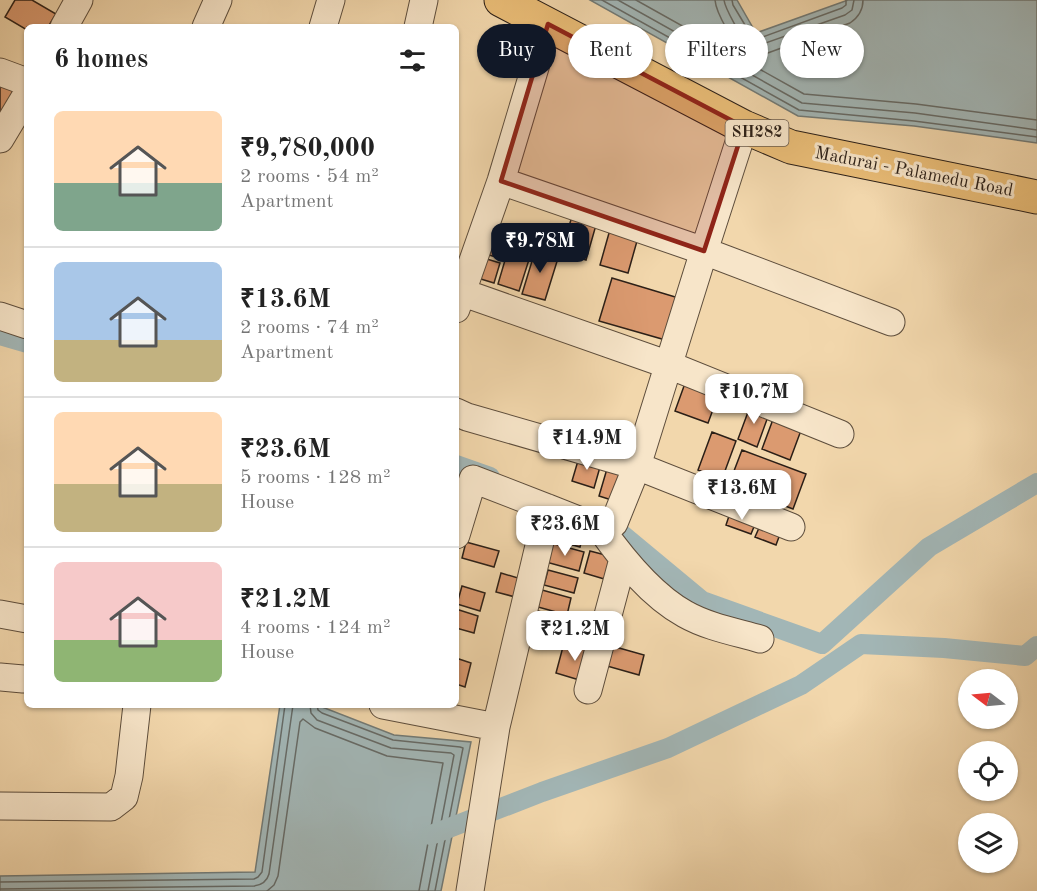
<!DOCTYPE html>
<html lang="en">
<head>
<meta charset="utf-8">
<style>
	body { margin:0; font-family:"Old Standard TT",serif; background:#f2f2f2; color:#222; height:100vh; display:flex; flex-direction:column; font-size:22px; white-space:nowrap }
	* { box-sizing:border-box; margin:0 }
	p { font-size:20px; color:#767676 }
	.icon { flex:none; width:33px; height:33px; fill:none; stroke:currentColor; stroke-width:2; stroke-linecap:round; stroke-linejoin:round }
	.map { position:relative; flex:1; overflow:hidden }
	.side { position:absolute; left:24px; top:24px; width:435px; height:684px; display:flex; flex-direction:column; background:#fff; border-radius:9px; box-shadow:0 2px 4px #0004 }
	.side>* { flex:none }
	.top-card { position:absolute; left:477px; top:24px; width:470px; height:54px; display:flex; gap:12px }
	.needle { width:39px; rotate:286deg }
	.controls { position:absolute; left:958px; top:669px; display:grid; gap:12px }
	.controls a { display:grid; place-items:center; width:60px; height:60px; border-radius:50%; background:#fff; box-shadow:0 2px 4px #0004; font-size:30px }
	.price { position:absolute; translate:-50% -51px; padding:0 14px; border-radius:12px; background:#fff; color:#222; font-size:20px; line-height:39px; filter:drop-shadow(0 2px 3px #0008) }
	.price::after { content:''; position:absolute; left:50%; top:36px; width:18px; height:14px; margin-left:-9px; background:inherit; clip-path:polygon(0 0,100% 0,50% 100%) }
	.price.current { background:#111827; color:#fff }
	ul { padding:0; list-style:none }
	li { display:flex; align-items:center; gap:18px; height:150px; padding:0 30px }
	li+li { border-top:2px solid #e0e0e0 }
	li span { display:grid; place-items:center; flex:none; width:168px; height:120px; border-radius:9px; color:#555 }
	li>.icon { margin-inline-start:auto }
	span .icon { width:72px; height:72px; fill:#fffc; stroke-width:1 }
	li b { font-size:26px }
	h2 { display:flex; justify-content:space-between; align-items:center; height:72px; padding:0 30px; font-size:26px }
	.pill { padding:0 21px; border-radius:27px; background:#fff; box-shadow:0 2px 4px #0004; font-size:21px; line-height:54px }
	.pill.current { background:#111827; color:#fff }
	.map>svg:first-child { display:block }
	.water { fill:#a2b6b6; stroke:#727a76; stroke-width:1.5 }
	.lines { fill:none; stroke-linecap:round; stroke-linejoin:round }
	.shore { stroke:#666a66; stroke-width:1.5 }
	.canal { stroke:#a2b6b6; stroke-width:20 }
	.building { fill:#db9a70; stroke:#2b1f17; stroke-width:1.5 }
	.minor-casing { stroke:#5d4d3c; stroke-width:29 }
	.major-casing { stroke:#2b1f17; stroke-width:35 }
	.minor { stroke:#f7e5c9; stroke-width:27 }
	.major { stroke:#e9bc76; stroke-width:33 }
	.marked { fill:#8f2418; fill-opacity:0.2; stroke:#8f2418; stroke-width:4.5; stroke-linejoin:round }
	.labels { text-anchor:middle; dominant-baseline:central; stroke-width:6; stroke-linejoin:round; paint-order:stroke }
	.shield { fill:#f7e5c9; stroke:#685a4c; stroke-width:1.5 }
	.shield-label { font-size:16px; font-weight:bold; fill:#2b1f17 }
	.street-label { font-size:18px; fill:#2b1f17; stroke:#f7e5c9 }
</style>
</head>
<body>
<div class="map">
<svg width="1037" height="891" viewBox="0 0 1037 891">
	<rect width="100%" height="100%" fill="#f2d7ac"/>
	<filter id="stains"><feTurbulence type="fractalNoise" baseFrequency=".00333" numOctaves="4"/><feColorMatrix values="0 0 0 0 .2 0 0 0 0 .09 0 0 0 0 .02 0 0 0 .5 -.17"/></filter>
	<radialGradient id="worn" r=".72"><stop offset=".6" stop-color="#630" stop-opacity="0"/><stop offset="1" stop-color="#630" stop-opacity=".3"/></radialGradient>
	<!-- water -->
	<path class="water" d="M590 0H737L756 33 848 0H1037V143L1010 139 914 126 798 116Z
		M280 705H317L394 735 471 742 441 891H0V876L255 872Z"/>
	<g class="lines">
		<!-- shore -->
		<path class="shore" d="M602 0 799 110 914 121 1037 137
			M618 0 802 103 915 113 1037 130
			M636 0 804 94 916 104 1037 120
			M715 0C716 13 735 47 746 53 753 56 759 55 765 54L850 23C859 17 863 10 863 0
			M724 0C725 8 741 38 748 43 751 46 753 45 757 46L845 15 852 10 854 0
			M732 0 733 5 751 35 757 39 842 8 846 5V0
			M310 705 311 713 317 720 391 748 451 753 454 755 428 891
			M317 705 318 710 322 713 393 740 460 747 463 748 435 891
			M0 882 254 879 258 877 262 872 285 705
			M0 889 254 886C262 885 267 881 269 874L293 705
			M267 891 274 885 278 876 300 722 303 719 315 728 387 756 443 763 419 891"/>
		<!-- canal -->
		<path class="canal" d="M0 335 27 343
			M456 465 490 477
			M602 518 702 601 822 644 929 547 1037 483
			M431 835 542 792 668 748 801 685 861 644 944 648 1025 656 1037 646"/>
	</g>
	<!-- building -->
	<path class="building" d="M15 0H32L56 14 48 27H27V30L5 17Z
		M0 82 15 90 0 114Z
		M574 210 598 218 586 260 561 252Z
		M611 226 639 234 628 273 600 265Z
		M489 231 510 237 503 259 482 253Z
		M511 240 533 247 519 291 498 284Z
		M536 248 559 255 545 300 522 294Z
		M477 256 500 263 494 283 471 276Z
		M612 278 682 299 669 341 599 321Z
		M688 375 721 388 708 423 675 411Z
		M751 404 770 411 757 447 738 439Z
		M775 414 803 425 790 460 762 449Z
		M712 432 736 441 722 479 698 470Z
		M742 450 806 474 793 509 729 484Z
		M580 454 602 460 594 488 572 481Z
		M609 462 629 468 618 502 599 496Z
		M732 507 758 517 751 534 726 525Z
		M763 519 783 526 776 545 755 537Z
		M557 520 585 528 580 547 551 539Z
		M466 542 499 551 494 567 462 558Z
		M551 543 584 552 579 571 546 562Z
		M590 551 617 558 611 581 584 573Z
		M548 570 578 578 574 593 544 585Z
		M501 573 528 581 523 599 496 592Z
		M462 586 485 593 480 611 457 604Z
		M542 590 571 598 567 615 538 607Z
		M456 609 478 616 474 633 456 628Z
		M538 611 571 620 566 639 533 631Z
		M564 643 595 651 586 682 556 673Z
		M612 646 644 655 639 675 607 666Z
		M456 658 471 663 465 687 456 684Z"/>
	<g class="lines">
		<defs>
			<path id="minor" d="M64 27 79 0
				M206 27 218 0
				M323 27 331 0
				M418 27 424 0
				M0 72 27 82
				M0 139 27 94
				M501 181 704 251 891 322
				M461 292 669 365 840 434
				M456 309 501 181 548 24
				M0 316 27 325
				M456 412 467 417 637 466 791 527
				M601 529C623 560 651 595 685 614 708 627 736 632 760 639
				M456 535 473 479 548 508
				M0 614 27 619
				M0 677 23 679H27
				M588 690 623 559
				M383 705 496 727
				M0 806 111 807 124 797 129 776 137 705
				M470 891 496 727 548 508 601 529 608 528 614 523 637 466 704 251 744 127"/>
			<path id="major" d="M501 0 744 127 791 147 1037 197"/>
		</defs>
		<!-- minor casing -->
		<use href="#minor" class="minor-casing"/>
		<!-- major casing -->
		<use href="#major" class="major-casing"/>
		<!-- minor -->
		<use href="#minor" class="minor"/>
		<!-- major -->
		<use href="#major" class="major"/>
	</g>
	<!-- marked area -->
	<path class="marked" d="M548 24 744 127 704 251 501 181Z"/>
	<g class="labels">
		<!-- shield labels -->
		<rect class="shield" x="725.5" y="120" width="63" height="26" rx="4.5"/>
		<g class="shield-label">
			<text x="757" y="133">SH282</text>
		</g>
		<!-- street labels -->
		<g class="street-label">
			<text transform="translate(914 172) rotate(11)">Madurai - Palamedu Road</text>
		</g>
	</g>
	<rect width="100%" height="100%" filter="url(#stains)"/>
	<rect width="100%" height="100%" fill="url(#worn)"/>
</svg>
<div class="controls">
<a><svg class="needle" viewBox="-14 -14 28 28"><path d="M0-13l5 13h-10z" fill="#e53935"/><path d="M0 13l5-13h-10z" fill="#767676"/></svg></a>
<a><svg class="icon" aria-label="locate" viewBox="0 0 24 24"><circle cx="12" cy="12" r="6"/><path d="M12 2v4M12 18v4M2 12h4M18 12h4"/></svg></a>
<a><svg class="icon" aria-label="layers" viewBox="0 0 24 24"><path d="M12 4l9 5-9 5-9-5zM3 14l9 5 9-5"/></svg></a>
</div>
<b class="price current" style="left:540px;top:274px">₹9.78M</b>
<b class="price" style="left:754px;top:425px">₹10.7M</b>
<b class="price" style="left:587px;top:471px">₹14.9M</b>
<b class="price" style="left:742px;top:521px">₹13.6M</b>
<b class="price" style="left:565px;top:557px">₹23.6M</b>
<b class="price" style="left:575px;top:662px">₹21.2M</b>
<div class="top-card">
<a class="pill current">Buy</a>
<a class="pill">Rent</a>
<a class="pill">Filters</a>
<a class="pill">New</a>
</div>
<section class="side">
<h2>6 homes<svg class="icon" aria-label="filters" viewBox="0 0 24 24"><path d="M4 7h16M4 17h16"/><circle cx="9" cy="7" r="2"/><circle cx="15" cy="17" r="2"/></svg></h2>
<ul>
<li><span style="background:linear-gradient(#ffd9b3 60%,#7fa58c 0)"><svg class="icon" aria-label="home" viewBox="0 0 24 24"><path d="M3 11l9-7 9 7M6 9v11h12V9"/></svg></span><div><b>₹9,780,000</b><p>2 rooms · 54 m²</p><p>Apartment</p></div></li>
<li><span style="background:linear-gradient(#a9c7e8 65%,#c2b280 0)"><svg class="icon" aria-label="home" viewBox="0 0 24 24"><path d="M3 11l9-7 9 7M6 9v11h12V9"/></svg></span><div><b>₹13.6M</b><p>2 rooms · 74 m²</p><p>Apartment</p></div></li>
<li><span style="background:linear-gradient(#ffd9b3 60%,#c2b280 0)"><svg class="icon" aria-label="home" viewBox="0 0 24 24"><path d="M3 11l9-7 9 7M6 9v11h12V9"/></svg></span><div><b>₹23.6M</b><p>5 rooms · 128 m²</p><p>House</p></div></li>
<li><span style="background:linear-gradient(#f6c9c9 65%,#8fb573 0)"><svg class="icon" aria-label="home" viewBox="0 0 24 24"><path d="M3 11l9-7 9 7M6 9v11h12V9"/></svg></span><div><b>₹21.2M</b><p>4 rooms · 124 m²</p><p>House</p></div></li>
</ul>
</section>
</div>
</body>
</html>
